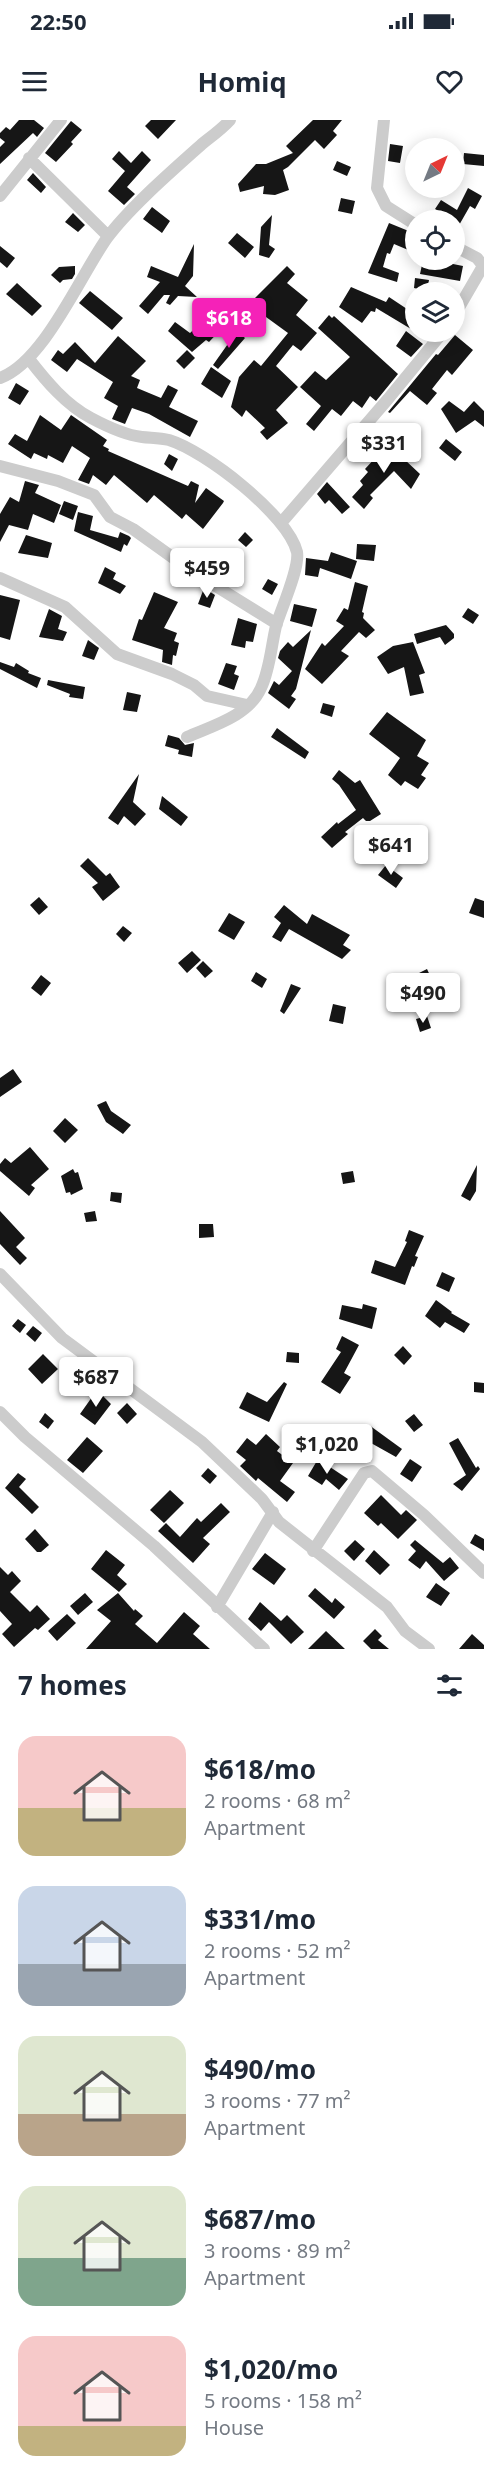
<!DOCTYPE html>
<html lang="en">
<head>
<meta charset="utf-8">
<style>
	body { margin:0; font-family:"Noto Sans",sans-serif; background:#f6f6f7; color:#1f2937; height:100vh; display:flex; flex-direction:column; font-size:22px; white-space:nowrap }
	* { box-sizing:border-box; margin:0 }
	p { font-size:20px; color:#747a83 }
	.icon { flex:none; width:33px; height:33px; fill:none; stroke:currentColor; stroke-width:2; stroke-linecap:round; stroke-linejoin:round }
	.map { position:relative; height:1529px; overflow:hidden }
	.drawer { display:flex; flex-direction:column; background:#fff; flex:1 }
	.drawer>* { flex:none }
	.needle { width:39px; rotate:43deg }
	.tools { position:absolute; left:405px; top:18px; display:grid; gap:12px }
	.tools a { display:grid; place-items:center; width:60px; height:60px; border-radius:50%; background:#fff; box-shadow:0 3px 15px #0003; font-size:30px }
	.price { position:absolute; translate:-50% -51px; padding:0 14px; border-radius:6px; background:#fff; color:#222; font-size:20px; line-height:39px; filter:drop-shadow(0 2px 3px #0008) }
	.price::after { content:''; position:absolute; left:50%; top:36px; width:18px; height:14px; margin-left:-9px; background:inherit; clip-path:polygon(0 0,100% 0,50% 100%) }
	.price.on { background:#f522b8; color:#fff }
	ul { padding:0; list-style:none }
	li { display:flex; align-items:center; gap:18px; height:150px; padding:0 18px }
	li span { display:grid; place-items:center; flex:none; width:168px; height:120px; border-radius:18px; color:#555 }
	li>.icon { margin-inline-start:auto }
	span .icon { width:72px; height:72px; fill:#fffc; stroke-width:1 }
	li b { font-size:26px }
	h2 { display:flex; justify-content:space-between; align-items:center; height:72px; padding:0 18px; font-size:26px }
	.status { display:flex; justify-content:space-between; align-items:center; height:42px; padding:0 30px; background:#fff; direction:ltr }
	.status svg { height:16px; fill:currentColor }
	header { display:flex; justify-content:space-between; align-items:center; height:78px; padding:0 18px; background:#fff; font-size:27px; font-weight:700 }
	.map>svg:first-child { display:block }
	.building { fill:#161616 }
	.lines { fill:none; stroke-linecap:round; stroke-linejoin:round }
	.minor { stroke:#ccc; stroke-width:12 }
</style>
</head>
<body>
<div class="status"><b>22:50</b><svg viewBox="0 0 49 12"><path d="M0 12V9h3v3zM5 12V6h3v6zM10 12V3h3v9zM15 12V0h3v12zM26 1h20v11H26zM47 4h2v5h-2z"/></svg></div>
<header><svg class="icon" aria-label="menu" viewBox="0 0 24 24"><path d="M4 6h16M4 12h16M4 18h16"/></svg>Homiq<svg class="icon" aria-label="heart" viewBox="0 0 24 24"><path d="M12 20l-8-8c-3-5 5-10 8-4 3-6 11-1 8 4z"/></svg></header>
<div class="map">
<svg width="484" height="1529" viewBox="0 0 484 1529">
	<rect width="100%" height="100%" fill="#fff"/>
	<!-- building -->
	<path class="building" d="M19 0H34L44 8 37 17 33 13 0 44V27L5 22 0 18V13L6 7 10 10Z
		M151 0H176L158 19 145 6Z
		M313 0H342L333 11 337 15 324 29 315 20 288 47 283 50 289 70 275 75 263 74 264 66 240 72 238 64 256 44H266L293 33 286 26Z
		M71 1 82 10 71 22 73 24 56 42 45 33Z
		M390 24 403 26 400 43 388 41Z
		M119 31 131 43 142 31 151 40 127 67 135 74 124 85 108 71 125 51 112 39Z
		M464 33 484 35V46L463 44Z
		M337 41 351 47 347 56 333 50Z
		M33 53 46 67 41 73 27 60Z
		M468 68 482 76 475 89 470 86 454 114V100H451L452 98 435 89 441 80 457 90Z
		M341 78 355 81 352 94 338 91Z
		M152 87 170 101 162 113 143 99Z
		M73 93 85 105 78 112 65 102Z
		M272 95 269 125 275 129 269 138 259 135 261 107Z
		M389 103 416 114V125L413 132 394 124 390 134 387 133 383 147 399 153 397 162 368 153Z
		M237 113 254 127 245 138 228 123Z
		M194 124 193 156 185 166 197 177 178 176 170 185 166 183 170 175H164L148 194 139 186 160 162 147 157 151 146 178 157Z
		M0 126 15 138 7 148 0 142Z
		M423 140H443V142L463 146 460 161 420 154Z
		M75 146V154L72 159 63 160 60 163 51 155 59 147Z
		M287 146 295 154 287 163 308 180 296 195 317 213 301 231 293 225 276 246 298 267 276 290 288 303 267 320 260 312 265 308 246 290 242 297 231 287 239 257 254 240 261 246 288 213 266 197 262 204 244 189Z
		M415 158 429 160 427 171 414 168Z
		M17 163 42 186 32 196 6 174Z
		M351 167 386 182 389 177 416 195V212L376 188 375 192 371 191 362 203 339 187Z
		M90 171 123 198 112 210 79 183Z
		M212 193 224 206 209 222 206 220 192 232 168 211 175 202 190 213Z
		M329 195 332 198 334 196 398 254 376 281 370 276 362 288 353 281 341 296 332 289 314 311 306 304 321 286 300 267 315 251 326 260 350 237 318 208Z
		M237 211 245 218 218 249 213 245Z
		M406 211 423 224 411 237 396 226Z
		M455 215 473 230 452 255 447 250 432 269 437 273 427 285 410 271 390 293 388 292 436 234 438 235Z
		M118 216 146 241 131 256 140 260 137 268 161 278 168 265 178 270 169 287 198 301 190 317 149 294 132 288 125 304 112 299 118 286 104 278 113 262 77 239 67 252 51 240 58 230 63 234 75 222 95 243Z
		M187 230 195 238 184 249 176 241Z
		M211 247 231 261 222 278 201 264Z
		M16 263 29 271 20 285 8 278Z
		M449 281 464 292 474 281 484 291V307L475 300 456 313 441 289Z
		M40 295 61 310 71 295 107 320 103 326 109 329 108 331 188 366 191 361 199 365 195 383 206 368 224 381 223 383 203 409 186 394 182 399 154 375 147 383 114 355 106 365 93 355 89 364 78 360 90 338 72 326 63 343 48 335 47 339 34 333 31 339 8 324 15 314 27 321Z
		M446 319 462 332 455 341 439 328Z
		M388 324 420 354 411 369 394 351 370 375 373 378 364 389 352 377 363 365 360 361 368 352 365 349Z
		M169 334 178 339 172 351 164 344Z
		M25 361 39 365 35 373 61 385 54 403 33 394 28 410 9 405 0 422V394L10 377 19 382Z
		M327 362 350 387 342 394 329 380 325 384 317 374Z
		M64 381 78 386 73 400 59 394Z
		M78 392 93 396 90 410 118 418 120 412 129 416 131 418 127 426 124 424 121 432 74 411Z
		M245 412 253 420 246 427 238 420Z
		M26 415 52 423 48 438 18 433Z
		M357 424 376 425 374 441 356 439Z
		M331 432 357 441 351 459 320 448 318 457 305 455 306 438 328 441Z
		M105 447 116 453 113 459 126 466 120 474 98 463Z
		M268 459 278 464 272 475 262 469Z
		M355 462 368 466 362 492 364 493 363 498 375 510 366 518 359 512 341 531 349 536 322 564 305 549 322 523 325 526 344 506 336 501 344 488 348 490Z
		M204 468 215 475 210 488 198 484Z
		M154 472 178 482 164 508 177 513 174 521 179 523 176 536 173 535 172 545 162 542 163 530 132 520 139 499 142 500Z
		M0 475 20 480 10 520 0 517Z
		M294 484 317 489 312 507 290 501Z
		M468 488 479 495 473 504 462 497Z
		M49 489 62 496 58 509 67 512 63 521 39 517Z
		M238 498 257 504 253 522 246 521 245 528 231 525Z
		M446 505 454 514V518L445 525 440 517 417 524 414 514Z
		M311 510 296 569 291 576 296 579 289 589 268 573 274 561 279 565 292 551 278 538 280 531 288 522 293 527Z
		M88 520 99 528 94 540 82 536Z
		M413 522 425 553 419 555 424 573 410 576 404 547 388 554 377 537 393 526Z
		M0 542 14 547 16 543 29 551 28 553 41 558 37 568 0 549Z
		M226 543 237 546 234 554 239 556 234 570 218 564Z
		M48 560 85 567 83 579 69 577 70 574 47 565Z
		M127 572 141 575 137 592 123 590Z
		M323 583 335 586 332 597 320 593Z
		M387 592 426 620 417 636 429 643 421 655 426 658 418 669 405 661 401 666 388 655 400 638 369 614Z
		M277 608 309 632 305 639 271 617Z
		M168 615 179 618 185 625 194 623 192 637 178 634 179 630 165 626Z
		M339 650 355 663 360 660 381 694 370 701H366L363 698 345 712 348 714 332 728 321 717 337 702 338 704 356 690 339 665 332 659Z
		M139 654 133 682 146 694 135 706 124 696 118 705 108 698Z
		M162 676 188 697 181 706 159 689Z
		M385 715 393 722 391 725 403 732 398 742 373 721 377 716 381 719Z
		M88 738 106 756 110 753 120 767 103 781 92 767 98 763 80 746Z
		M386 745 403 758 396 768 378 755Z
		M39 777 48 787 39 795 30 785Z
		M475 778 484 781V798L469 793Z
		M284 785 307 804 312 794 350 815 343 825 351 830 342 839 289 809 281 822 272 817 281 803 274 797Z
		M229 793 245 802 234 820 218 811Z
		M123 806 132 813 124 822 116 814Z
		M192 831 201 840 187 853 178 843Z
		M203 841 213 851 205 858 196 848Z
		M427 849 441 879 450 870 452 891 427 892 429 890 413 856Z
		M256 852 267 859 262 868 251 861Z
		M41 855 51 863 41 876 31 868Z
		M291 864 301 868 284 894 280 891Z
		M333 884 346 887 343 904 329 901Z
		M427 896 431 908 420 912 416 899Z
		M13 949 22 962 0 977V958Z
		M106 981 111 991 131 1005 123 1014 106 1002 97 985Z
		M65 998 78 1010 65 1023 53 1011Z
		M30 1027 49 1049 31 1065 35 1068 29 1076 0 1051V1044L5 1038 11 1043Z
		M477 1045 476 1071 470 1081 461 1076Z
		M73 1049 75 1053 78 1052 83 1069 71 1075 70 1072 66 1073 61 1056Z
		M353 1051 355 1062 343 1064 341 1053Z
		M111 1072 122 1073 121 1083 110 1081Z
		M0 1091 25 1118 16 1127 27 1138 20 1145 0 1124Z
		M95 1091 97 1101 86 1102 84 1093Z
		M199 1104H213L214 1117 199 1118Z
		M409 1110 424 1116 415 1136 418 1137 414 1147 412 1146 405 1165 371 1153 375 1140 395 1147 407 1122 405 1121Z
		M442 1152 455 1158 449 1172 436 1166Z
		M436 1180 452 1192 451 1193 470 1204 464 1213 445 1202 440 1208 425 1196Z
		M363 1184 377 1188 372 1209 339 1199 342 1185 362 1189Z
		M18 1199 26 1205 20 1213 12 1206Z
		M33 1206 42 1213 35 1222 26 1214Z
		M342 1216 359 1225 344 1253 351 1257 340 1274 321 1262 341 1232 336 1229Z
		M403 1226 412 1236 404 1245 394 1235Z
		M287 1232 299 1233V1243L286 1242Z
		M43 1234 58 1249 42 1264 28 1249Z
		M284 1262 287 1264 269 1302 239 1288 247 1272 267 1282Z
		M474 1262 484 1263V1273L474 1272Z
		M97 1270 111 1284 95 1305 80 1294Z
		M127 1283 137 1294 127 1304 117 1293Z
		M45 1293 54 1301 48 1309 39 1302Z
		M414 1294 423 1305 414 1312 405 1301Z
		M369 1305 402 1329 396 1337 362 1318Z
		M266 1314 280 1327 277 1331 293 1343 280 1361 295 1372 287 1382 258 1358 256 1361 240 1346 246 1340 236 1332 247 1318 256 1325Z
		M87 1317 103 1331 83 1353 67 1340Z
		M458 1318 476 1348 478 1346 480 1349 462 1371 453 1364 466 1355 449 1323Z
		M318 1339 348 1359 339 1370 326 1359 322 1365 308 1356Z
		M410 1339 422 1347 412 1362 400 1354Z
		M208 1348 217 1356 210 1364 201 1356Z
		M18 1353 26 1359 19 1367 39 1387 32 1394 5 1368Z
		M170 1370 184 1383 164 1403 150 1390Z
		M381 1375 401 1395 406 1390 417 1400 398 1419 381 1403 378 1406 364 1393Z
		M221 1383 230 1392 203 1418 210 1424 193 1443 158 1411 166 1403 180 1417 197 1398 201 1402Z
		M35 1409 49 1425 41 1432H37L25 1419Z
		M475 1414 484 1419V1431L470 1423Z
		M355 1420 365 1429 354 1441 344 1431Z
		M415 1420 443 1443 450 1437 459 1448 444 1461 426 1441 420 1449 408 1440 416 1431 410 1425Z
		M106 1430 125 1445 117 1455 127 1464 119 1472 91 1449Z
		M374 1430 390 1445 380 1455 365 1441Z
		M265 1433 286 1449 274 1465 252 1449Z
		M0 1447 8 1455 12 1451 21 1461 10 1472 30 1492 37 1485 50 1499 38 1510 35 1508 14 1527 2 1514 12 1504 0 1491Z
		M436 1463 450 1473 441 1486 426 1477Z
		M315 1468 332 1483 335 1478 345 1487 334 1499 308 1476Z
		M85 1473 93 1482 78 1495 70 1486Z
		M118 1473 134 1491 135 1489 143 1496 135 1504 157 1523 184 1492 200 1506 193 1514 210 1529H86L111 1501 97 1490Z
		M260 1482 281 1501 287 1495 304 1512 291 1524 269 1502 261 1511 248 1499Z
		M67 1494 76 1503 57 1521 48 1511Z
		M375 1509 382 1516 378 1520 389 1529H371L363 1521Z
		M326 1511 345 1529H308Z
		M472 1514 484 1525V1529H459Z"/>
	<g class="lines">
		<!-- minor -->
		<path class="minor" d="M384 0 377 68 386 86 416 105
			M29 38 108 116
			M0 76 61 0
			M454 126 477 138 484 147
			M454 196 483 146
			M29 239C46 261 66 285 91 298 106 306 125 315 142 317 151 318 160 318 169 320 205 331 288 395 297 432 300 448 281 489 276 506 271 527 270 549 261 568 249 596 212 606 187 617
			M0 258C44 242 80 156 107 118 130 87 173 50 202 24 212 16 222 9 230 0
			M0 346 58 361 94 375 110 397 133 409 193 452 277 504
			M281 403 388 279 443 212
			M0 458 65 487 117 534 172 554 194 565 207 576 247 585
			M0 1154 62 1218 202 1322 262 1379 279 1402 387 1487 405 1511 429 1529
			M0 1292 25 1317 154 1426 264 1529
			M313 1431 364 1353 372 1351 424 1395 484 1453
			M217 1487 273 1392"/>
	</g>
</svg>
<div class="tools">
<a><svg class="needle" viewBox="-14 -14 28 28"><path d="M0-13l5 13h-10z" fill="#e53935"/><path d="M0 13l5-13h-10z" fill="#747a83"/></svg></a>
<a><svg class="icon" aria-label="locate" viewBox="0 0 24 24"><circle cx="12" cy="12" r="6"/><path d="M12 2v4M12 18v4M2 12h4M18 12h4"/></svg></a>
<a><svg class="icon" aria-label="layers" viewBox="0 0 24 24"><path d="M12 4l9 5-9 5-9-5zM3 14l9 5 9-5"/></svg></a>
</div>
<b class="price on" style="left:229px;top:229px">$618</b>
<b class="price" style="left:384px;top:354px">$331</b>
<b class="price" style="left:207px;top:479px">$459</b>
<b class="price" style="left:391px;top:756px">$641</b>
<b class="price" style="left:423px;top:904px">$490</b>
<b class="price" style="left:96px;top:1288px">$687</b>
<b class="price" style="left:327px;top:1355px">$1,020</b>
</div>
<section class="drawer">
<h2>7 homes<svg class="icon" aria-label="filters" viewBox="0 0 24 24"><path d="M4 7h16M4 17h16"/><circle cx="9" cy="7" r="2"/><circle cx="15" cy="17" r="2"/></svg></h2>
<ul>
<li><span style="background:linear-gradient(#f6c9c9 60%,#c2b280 0)"><svg class="icon" aria-label="home" viewBox="0 0 24 24"><path d="M3 11l9-7 9 7M6 9v11h12V9"/></svg></span><div><b>$618/mo</b><p>2 rooms · 68 m²</p><p>Apartment</p></div></li>
<li><span style="background:linear-gradient(#c9d6e8 65%,#9aa5b1 0)"><svg class="icon" aria-label="home" viewBox="0 0 24 24"><path d="M3 11l9-7 9 7M6 9v11h12V9"/></svg></span><div><b>$331/mo</b><p>2 rooms · 52 m²</p><p>Apartment</p></div></li>
<li><span style="background:linear-gradient(#dfe7d0 65%,#b9a48a 0)"><svg class="icon" aria-label="home" viewBox="0 0 24 24"><path d="M3 11l9-7 9 7M6 9v11h12V9"/></svg></span><div><b>$490/mo</b><p>3 rooms · 77 m²</p><p>Apartment</p></div></li>
<li><span style="background:linear-gradient(#dfe7d0 60%,#7fa58c 0)"><svg class="icon" aria-label="home" viewBox="0 0 24 24"><path d="M3 11l9-7 9 7M6 9v11h12V9"/></svg></span><div><b>$687/mo</b><p>3 rooms · 89 m²</p><p>Apartment</p></div></li>
<li><span style="background:linear-gradient(#f6c9c9 75%,#c2b280 0)"><svg class="icon" aria-label="home" viewBox="0 0 24 24"><path d="M3 11l9-7 9 7M6 9v11h12V9"/></svg></span><div><b>$1,020/mo</b><p>5 rooms · 158 m²</p><p>House</p></div></li>
</ul>
</section>
</body>
</html>
